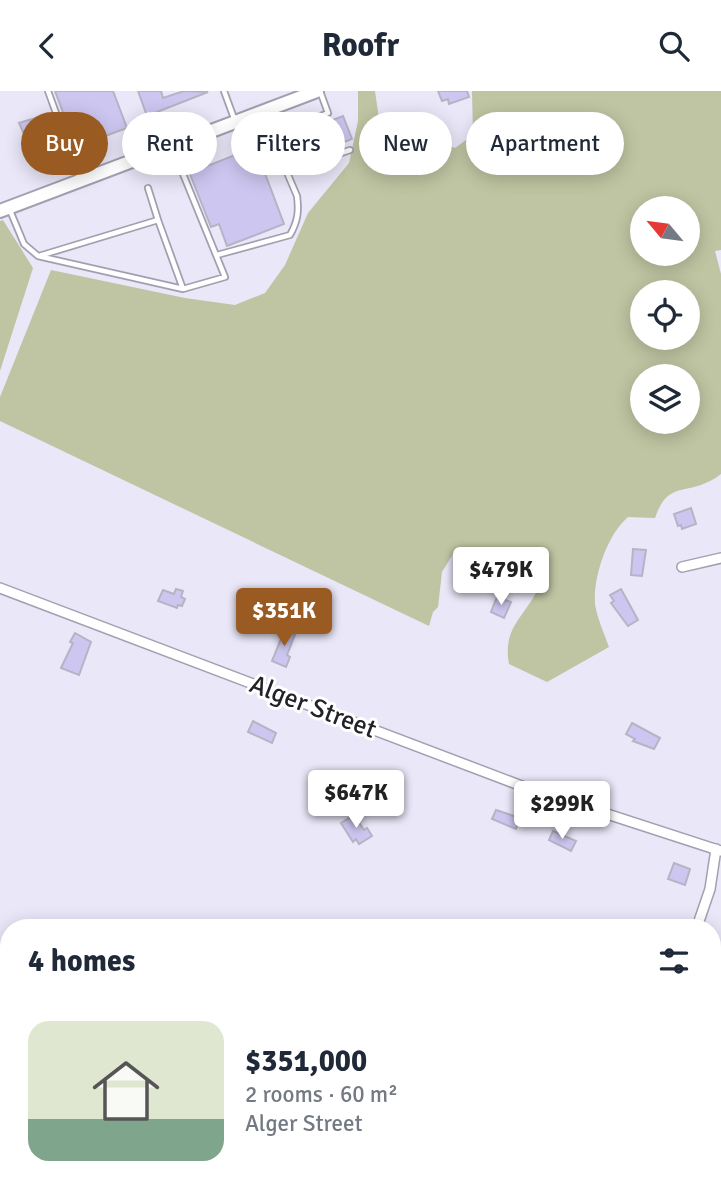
<!DOCTYPE html>
<html lang="en">
<head>
<meta charset="utf-8">
<style>
	body { margin:0; font-family:Signika,sans-serif; background:#f2f2f3; color:#1f2937; height:100vh; display:flex; flex-direction:column; font-size:26px; white-space:nowrap }
	* { box-sizing:border-box; margin:0 }
	p { font-size:23px; color:#747a83 }
	.icon { flex:none; width:38px; height:38px; fill:none; stroke:currentColor; stroke-width:2; stroke-linecap:round; stroke-linejoin:round }
	.map { position:relative; flex:1; overflow:hidden }
	.side { position:absolute; left:0px; top:828px; width:721px; height:275px; display:flex; flex-direction:column; background:#fff; border-radius:28px 28px 0 0; box-shadow:0 4px 18px #0003 }
	.side>* { flex:none }
	.guide { position:absolute; left:21px; top:21px; width:679px; height:63px; display:flex; gap:14px }
	.needle { width:46px; rotate:299deg }
	.tools { position:absolute; left:630px; top:105px; display:grid; gap:14px }
	.tools a { display:grid; place-items:center; width:70px; height:70px; border-radius:50%; background:#fff; box-shadow:0 4px 18px #0003; font-size:35px }
	.price { position:absolute; translate:-50% -60px; padding:0 16px; border-radius:7px; background:#fff; color:#222; font-size:23px; line-height:46px; filter:drop-shadow(0 2px 4px #0008) }
	.price::after { content:''; position:absolute; left:50%; top:42px; width:21px; height:16px; margin-left:-10px; background:inherit; clip-path:polygon(0 0,100% 0,50% 100%) }
	.price.selected { background:#9a5b22; color:#fff }
	ul { padding:0; list-style:none }
	li { display:flex; align-items:center; gap:21px; height:175px; padding:0 28px }
	li span { display:grid; place-items:center; flex:none; width:196px; height:140px; border-radius:21px; color:#555 }
	li>.icon { margin-inline-start:auto }
	span .icon { width:84px; height:84px; fill:#fffc; stroke-width:1 }
	li b { font-size:30px }
	h2 { display:flex; justify-content:space-between; align-items:center; height:84px; padding:0 28px; font-size:30px }
	.pill { padding:0 24px; border-radius:32px; background:#fff; box-shadow:0 4px 18px #0003; font-size:24px; line-height:63px }
	.pill.selected { background:#9a5b22; color:#fff }
	header { display:flex; justify-content:space-between; align-items:center; height:91px; padding:0 28px; background:#fff; font-size:32px; font-weight:800 }
	.map>svg:first-child { display:block }
	.green { fill:#bfc4a2; fill-rule:evenodd }
	.lines { fill:none; stroke-linecap:round; stroke-linejoin:round }
	.stream { stroke:#a7ddea; stroke-width:2.5 }
	.building { fill:#cdc6f0; stroke:#b6b4c4; stroke-width:2 }
	.service-casing { stroke:#a2a0b0; stroke-width:8 }
	.minor-casing { stroke:#a2a0b0; stroke-width:12 }
	.secondary-casing { stroke:#a2a0b0; stroke-width:16 }
	.service { stroke:#fff; stroke-width:4.5 }
	.minor { stroke:#fff; stroke-width:9 }
	.secondary { stroke:#fff; stroke-width:12 }
	.labels { text-anchor:middle; dominant-baseline:central; stroke-width:6; stroke-linejoin:round; paint-order:stroke }
	.street-label { font-size:26px; fill:#232228; stroke:#fff }
</style>
</head>
<body>
<header><svg class="icon" aria-label="back" viewBox="0 0 24 24"><path d="M15 5l-7 7 7 7"/></svg>Roofr<svg class="icon" aria-label="search" viewBox="0 0 24 24"><circle cx="10" cy="10" r="6"/><path d="M15 15l6 6"/></svg></header>
<div class="map">
<svg width="721" height="1102" viewBox="0 0 721 1102">
	<rect width="100%" height="100%" fill="#e9e7f8"/>
	<!-- green -->
	<path class="green" d="M358 0H375L382 49 392 58C407 59 415 57 421 42L429 41 440 51 455 57 473 44 472 0H721V159L715 160 721 183V383C688 408 669 386 655 427L628 426C607 444 593 486 595 513 597 527 604 542 609 556L547 591 509 573C502 535 526 526 539 495L532 476 521 467C493 482 481 462 453 463L442 481 438 516 433 521 429 535 0 330V306L51 179 185 207 235 214 265 202 285 174 308 122 349 72 358 30ZM642 117H688V163H642ZM642 201H688V247H642ZM642 285H688V331H642Z
		M3 129 33 177 0 280V130Z"/>
	<g class="lines">
		<!-- stream -->
		<path class="stream" d="M0 998 9 1000
			M204 1094 218 1102"/>
	</g>
	<!-- building -->
	<path class="building" d="M55 0H113L127 37 76 56Z
		M138 0H161L163 7 184 0 208 1 147 25Z
		M438 0H467L469 6 449 13 448 8 442 10Z
		M343 25 352 48 306 66 294 44Z
		M39 26 52 65 36 70 19 32Z
		M255 56 284 133 227 155 219 133 211 136 186 73 202 67 205 76Z
		M691 417 696 433 682 438 681 434 678 435 674 423Z
		M633 458 646 459 642 485 631 484Z
		M176 498 183 500 181 506 185 508 182 515 178 514 177 517 158 510 163 499 174 503Z
		M621 498 638 529 628 535 611 512 614 510 610 504Z
		M497 506 511 511 504 527 491 521Z
		M285 538 296 541 287 564 290 566 286 576 272 570Z
		M75 542 91 551 79 584 61 577 73 552 70 551Z
		M253 630 276 642 272 652 248 641Z
		M632 632 660 647 654 658 633 650 635 648 626 643Z
		M496 719 520 727 516 738 492 728Z
		M354 724 364 739 367 737 372 745 359 753 356 748 353 751 341 732Z
		M553 740 576 750 571 760 549 749Z
		M674 772 690 778 685 794 668 788Z"/>
	<g class="lines">
		<defs>
			<path id="service" d="M48 0 80 88
				M224 0 235 30
				M271 45 328 22 320 0
				M286 81 350 59
				M148 97 158 129
				M9 117 24 153 38 165 183 198 225 186 172 56
				M217 164 290 144C298 130 299 120 297 105L262 23
				M39 165 158 129 183 198"/>
			<path id="minor" d="M682 476 721 467
				M0 497 527 697 721 760
				M697 836 710 798 716 758"/>
			<path id="secondary" d="M0 120 317 0"/>
		</defs>
		<!-- service casing -->
		<use href="#service" class="service-casing"/>
		<!-- minor casing -->
		<use href="#minor" class="minor-casing"/>
		<!-- secondary casing -->
		<use href="#secondary" class="secondary-casing"/>
		<!-- service -->
		<use href="#service" class="service"/>
		<!-- minor -->
		<use href="#minor" class="minor"/>
		<!-- secondary -->
		<use href="#secondary" class="secondary"/>
	</g>
	<g class="labels">
		<!-- street labels -->
		<g class="street-label">
			<text transform="translate(313 616) rotate(21)">Alger Street</text>
		</g>
	</g>
</svg>
<div class="tools">
<a><svg class="needle" viewBox="-14 -14 28 28"><path d="M0-13l5 13h-10z" fill="#e53935"/><path d="M0 13l5-13h-10z" fill="#747a83"/></svg></a>
<a><svg class="icon" aria-label="locate" viewBox="0 0 24 24"><circle cx="12" cy="12" r="6"/><path d="M12 2v4M12 18v4M2 12h4M18 12h4"/></svg></a>
<a><svg class="icon" aria-label="layers" viewBox="0 0 24 24"><path d="M12 4l9 5-9 5-9-5zM3 14l9 5 9-5"/></svg></a>
</div>
<b class="price" style="left:501px;top:516px">$479K</b>
<b class="price selected" style="left:284px;top:557px">$351K</b>
<b class="price" style="left:356px;top:739px">$647K</b>
<b class="price" style="left:562px;top:750px">$299K</b>
<div class="guide">
<a class="pill selected">Buy</a>
<a class="pill">Rent</a>
<a class="pill">Filters</a>
<a class="pill">New</a>
<a class="pill">Apartment</a>
</div>
<section class="side">
<h2>4 homes<svg class="icon" aria-label="filters" viewBox="0 0 24 24"><path d="M4 7h16M4 17h16"/><circle cx="9" cy="7" r="2"/><circle cx="15" cy="17" r="2"/></svg></h2>
<ul>
<li><span style="background:linear-gradient(#dfe7d0 70%,#7fa58c 0)"><svg class="icon" aria-label="home" viewBox="0 0 24 24"><path d="M3 11l9-7 9 7M6 9v11h12V9"/></svg></span><div><b>$351,000</b><p>2 rooms · 60 m²</p><p>Alger Street</p></div></li>
</ul>
</section>
</div>
</body>
</html>
